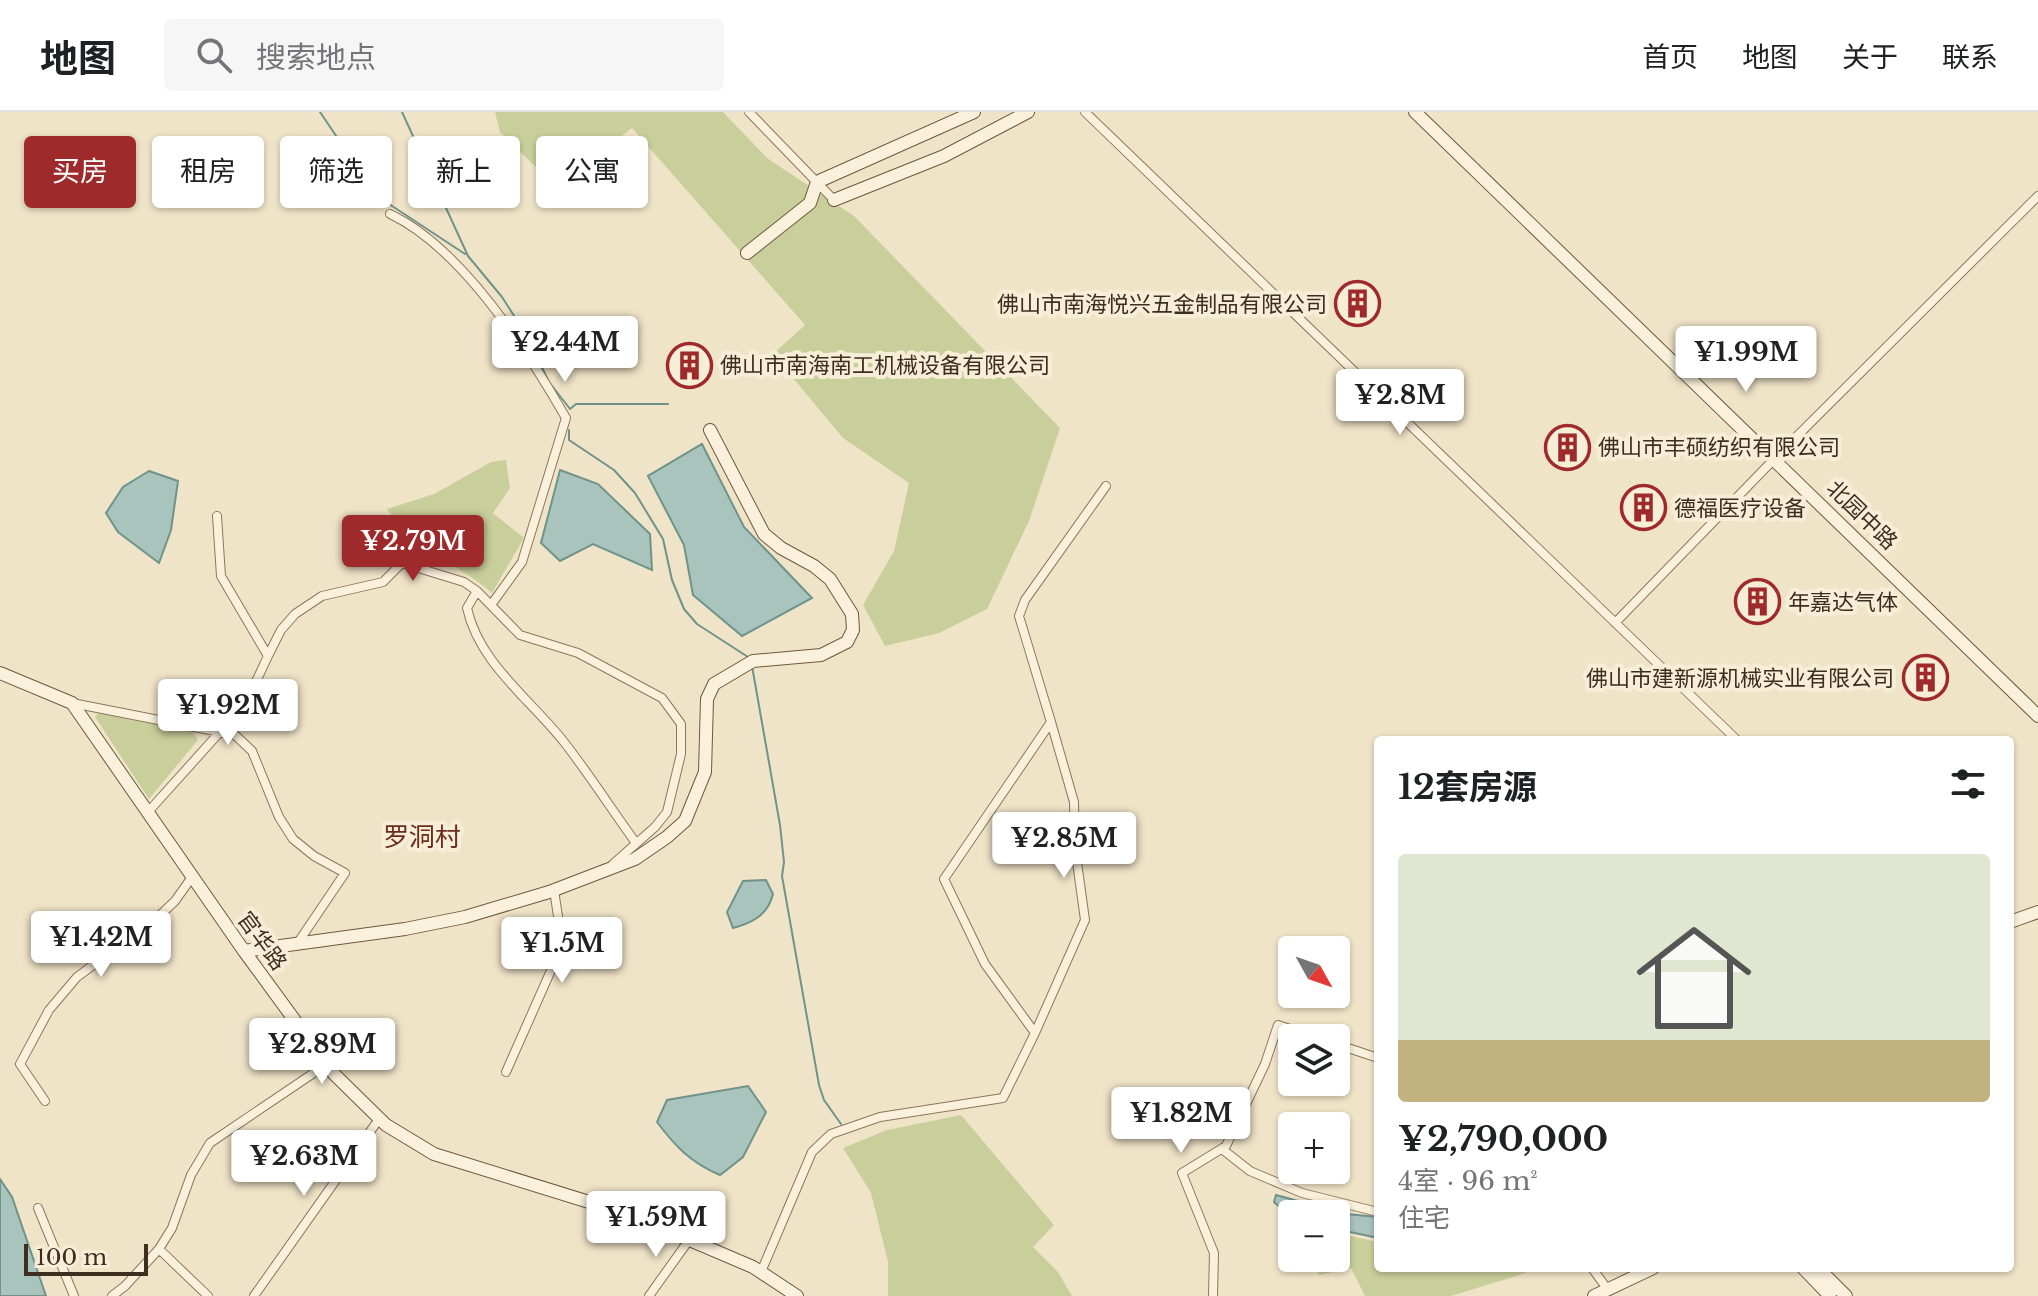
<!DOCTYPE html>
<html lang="zh">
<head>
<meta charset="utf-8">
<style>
	body { margin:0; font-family:"Libre Baskerville","Noto Sans SC",serif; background:#f6f6f6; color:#202124; height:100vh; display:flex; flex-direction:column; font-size:30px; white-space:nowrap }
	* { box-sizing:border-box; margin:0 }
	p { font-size:26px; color:#757577 }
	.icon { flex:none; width:44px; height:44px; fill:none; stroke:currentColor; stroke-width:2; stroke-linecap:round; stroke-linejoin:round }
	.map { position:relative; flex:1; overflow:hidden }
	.drawer { position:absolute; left:1374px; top:624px; width:640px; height:536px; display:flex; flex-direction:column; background:#fff; border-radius:8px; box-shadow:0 2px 6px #0004 }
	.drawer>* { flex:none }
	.banner { position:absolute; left:24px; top:24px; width:760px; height:72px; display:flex; gap:16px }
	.needle { width:52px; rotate:130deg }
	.fabs { position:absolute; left:1278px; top:824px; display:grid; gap:16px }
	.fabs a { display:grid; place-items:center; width:72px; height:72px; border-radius:8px; background:#fff; box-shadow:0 2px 6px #0004; font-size:40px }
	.scale { position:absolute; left:24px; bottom:20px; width:124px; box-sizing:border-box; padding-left:8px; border:4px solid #3d2e20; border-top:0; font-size:22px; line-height:28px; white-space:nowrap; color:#3d2e20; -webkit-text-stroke:6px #f7eed8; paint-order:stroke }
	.price { position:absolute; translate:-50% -68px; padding:0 18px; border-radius:8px; background:#fff; color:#222; font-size:26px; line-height:52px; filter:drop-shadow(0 2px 4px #0008) }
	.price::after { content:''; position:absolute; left:50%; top:48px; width:24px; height:18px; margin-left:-12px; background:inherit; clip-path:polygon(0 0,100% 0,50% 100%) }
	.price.active { background:#9e2a2b; color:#fff }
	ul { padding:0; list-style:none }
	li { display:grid; align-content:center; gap:16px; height:424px; padding:0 24px }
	li span { display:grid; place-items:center; height:248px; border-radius:8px; color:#555 }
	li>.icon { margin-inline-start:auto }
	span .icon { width:144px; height:144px; fill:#fffc; stroke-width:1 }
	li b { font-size:34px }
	h2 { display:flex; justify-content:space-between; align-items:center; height:96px; padding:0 24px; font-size:34px }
	.pill { padding:0 28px; border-radius:8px; background:#fff; box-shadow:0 2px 6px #0004; font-size:28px; line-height:72px }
	.pill.active { background:#9e2a2b; color:#fff }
	header { display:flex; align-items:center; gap:48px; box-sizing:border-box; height:112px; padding:0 40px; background:#fff; border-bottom:2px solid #e0e0e0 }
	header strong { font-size:38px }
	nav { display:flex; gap:44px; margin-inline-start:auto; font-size:28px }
	.search { width:560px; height:72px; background:#f6f6f6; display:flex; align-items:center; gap:20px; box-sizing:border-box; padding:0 28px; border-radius:8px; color:#757577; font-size:30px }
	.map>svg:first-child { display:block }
	.green { fill:#c9cf9b }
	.water { fill:#a9c4bc; stroke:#6f938a; stroke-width:2 }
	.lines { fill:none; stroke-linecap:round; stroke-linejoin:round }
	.stream { stroke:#6f938a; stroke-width:2 }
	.street-casing { stroke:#8d765c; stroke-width:10 }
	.secondary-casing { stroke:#6f573f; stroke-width:14 }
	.street { stroke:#faf1dc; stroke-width:8 }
	.secondary { stroke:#faf1dc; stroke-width:12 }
	.labels { text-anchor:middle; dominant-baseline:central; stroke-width:8; stroke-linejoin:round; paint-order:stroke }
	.poi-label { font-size:22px; fill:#3d2e20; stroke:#f7eed8; text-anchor:start }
	.street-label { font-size:22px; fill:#3d2e20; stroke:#f7eed8 }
	.quarter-label { font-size:26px; fill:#6b2e1e; stroke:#f7eed8 }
</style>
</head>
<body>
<header>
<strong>地图</strong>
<div class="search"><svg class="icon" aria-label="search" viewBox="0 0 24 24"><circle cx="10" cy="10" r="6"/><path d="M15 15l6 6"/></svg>搜索地点</div>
<nav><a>首页</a><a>地图</a><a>关于</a><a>联系</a></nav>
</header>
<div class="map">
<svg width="2038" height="1184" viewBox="0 0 2038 1184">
	<rect width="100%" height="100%" fill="#f0e4c8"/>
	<!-- green -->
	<path class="green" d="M495 0H723L767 46 854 104 1060 316 1029 409 987 497 939 521 885 534 863 493 894 439 909 371 843 326 773 242 805 213 632 16 554 76 541 60 500 20Z
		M506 348 510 376 493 401 524 426 492 481C459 453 412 434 387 397L434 382 491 350Z
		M98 601 193 620 198 628 149 687 95 605Z
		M961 1003 1054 1113 1033 1135 1058 1160 1072 1184H888V1150L871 1081 843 1036 887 1018Z
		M1336 1121 1378 1130V1156H1527L1526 1161 1451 1184H1365L1351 1156 1319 1163 1311 1146H1336Z"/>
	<!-- water -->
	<path class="water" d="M702 332 744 415 812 486 742 524 693 483 684 433 648 364Z
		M560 358 598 372 650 422 652 458 593 432 560 449 541 431Z
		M149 359 178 369 171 418 159 451 118 420 106 401 123 375Z
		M766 768 773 782C768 803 752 811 733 816L727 800 743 769Z
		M748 974 766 1000 743 1045 720 1063C691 1051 675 1034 657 1010L667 988Z
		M0 1067 12 1085 46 1184H0Z
		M1276 1083 1346 1102 1378 1105V1126L1336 1117V1102H1292V1105L1289 1104 1274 1090Z"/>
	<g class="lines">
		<!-- stream -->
		<path class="stream" d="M320 0 357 55 386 90 465 142
			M402 0 468 144 502 185 527 224 549 270 570 297 576 292H668
			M569 318V328L614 358 635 381 663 427 672 468 684 497 697 512 748 545
			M752 554 780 713 784 750 782 764 819 973 824 988 841 1012"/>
		<defs>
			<path id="street" d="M749 0 834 88
				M1085 0 1737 628
				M390 102C462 136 527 238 566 306L522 450 491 493
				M217 404 221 464 268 544 281 518 295 502 322 484 383 470 402 451 464 470 477 479 467 496C479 551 530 587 564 630 589 662 612 698 636 731
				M477 479 520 523 578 541 662 586 681 612V642L667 700 655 715 613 752
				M1615 511 1781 340 2038 84
				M72 591 235 623 252 639 279 705 293 727 314 744 345 761 297 832
				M148 700 246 591 268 544
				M1035 921 1085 808 1075 736 1074 690 1051 610
				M1336 932 1378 946
				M506 960 556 847 561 824 554 778
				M45 989 20 952 49 898 77 865 158 805 175 789 192 765
				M1222 1037 1250 1059 1302 1081 1378 1100
				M38 1096 74 1184
				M159 1137 208 1184
				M1592 1156 1608 1178
				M761 1160 812 1040 831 1022 880 1005 1003 986 1035 921 985 852 944 767 1051 610 1019 504 1025 488 1106 374
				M112 1184 125 1174 159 1137 172 1116 191 1063 210 1031 327 952
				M254 1184 379 1007
				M649 1184 689 1128
				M1213 1184 1214 1141 1182 1061 1226 1034 1265 952 1278 913 1317 926"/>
			<path id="secondary" d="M1415 0 2038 604
				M834 88 944 44 1028 0
				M747 141 810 91 817 70 974 0
				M0 561 72 591 244 839 334 962 386 1013 434 1042 631 1103 753 1155 797 1184
				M2010 810 2038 800
				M244 839 405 817 465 805 549 780 635 747 667 725 685 709 705 660 707 587 714 572 753 549 821 543 847 530 853 518 852 502 830 467 814 454 781 436 764 422 710 318
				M1803 1156 1830 1184
				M1818 1156 1846 1184
				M1594 1184 1653 1156"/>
		</defs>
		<!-- street casing -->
		<use href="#street" class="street-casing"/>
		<!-- secondary casing -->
		<use href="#secondary" class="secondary-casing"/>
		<!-- street -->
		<use href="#street" class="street"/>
		<!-- secondary -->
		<use href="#secondary" class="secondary"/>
	</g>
	<!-- icons -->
	<defs>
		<symbol id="building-ring" viewBox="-11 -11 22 22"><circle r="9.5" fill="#f7eed8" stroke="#9e2a2b" stroke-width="1.5"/><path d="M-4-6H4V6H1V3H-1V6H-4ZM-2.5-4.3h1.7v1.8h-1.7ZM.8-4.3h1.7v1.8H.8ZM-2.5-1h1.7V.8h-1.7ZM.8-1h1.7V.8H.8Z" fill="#9e2a2b"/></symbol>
	</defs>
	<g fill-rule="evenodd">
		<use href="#building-ring" x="1332" y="166" width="51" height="51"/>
		<use href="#building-ring" x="664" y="228" width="51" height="51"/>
		<use href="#building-ring" x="1542" y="310" width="51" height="51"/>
		<use href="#building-ring" x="1618" y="370" width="51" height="51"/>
		<use href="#building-ring" x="1732" y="464" width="51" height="51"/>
		<use href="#building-ring" x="1900" y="540" width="51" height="51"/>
	</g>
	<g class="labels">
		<!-- poi labels -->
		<g class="poi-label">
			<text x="1327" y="192" text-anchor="end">佛山市南海悦兴五金制品有限公司</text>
			<text x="720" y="253">佛山市南海南工机械设备有限公司</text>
			<text x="1598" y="335">佛山市丰硕纺织有限公司</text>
			<text x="1674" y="396">德福医疗设备</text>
			<text x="1788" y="490">年嘉达气体</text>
			<text x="1894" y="566" text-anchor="end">佛山市建新源机械实业有限公司</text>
		</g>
		<!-- street labels -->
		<g class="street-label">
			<text transform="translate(1862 403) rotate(44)">北园中路</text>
			<text transform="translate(262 829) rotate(54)">官华路</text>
		</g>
		<!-- quarter labels -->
		<g class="quarter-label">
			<text x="422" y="725">罗洞村</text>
		</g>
	</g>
</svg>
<div class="fabs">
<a><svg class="needle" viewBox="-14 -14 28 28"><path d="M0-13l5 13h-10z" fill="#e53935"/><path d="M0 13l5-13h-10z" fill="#757577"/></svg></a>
<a><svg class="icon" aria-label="layers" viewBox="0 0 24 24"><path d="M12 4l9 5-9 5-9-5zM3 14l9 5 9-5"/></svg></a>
<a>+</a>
<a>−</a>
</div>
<div class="scale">100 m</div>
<b class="price" style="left:565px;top:272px">¥2.44M</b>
<b class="price" style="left:1746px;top:282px">¥1.99M</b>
<b class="price" style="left:1400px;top:325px">¥2.8M</b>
<b class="price active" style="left:413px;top:471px">¥2.79M</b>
<b class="price" style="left:228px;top:635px">¥1.92M</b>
<b class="price" style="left:1064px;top:768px">¥2.85M</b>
<b class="price" style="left:101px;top:867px">¥1.42M</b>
<b class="price" style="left:562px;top:873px">¥1.5M</b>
<b class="price" style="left:322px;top:974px">¥2.89M</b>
<b class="price" style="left:1181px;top:1043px">¥1.82M</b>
<b class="price" style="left:304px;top:1086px">¥2.63M</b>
<b class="price" style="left:656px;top:1147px">¥1.59M</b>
<div class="banner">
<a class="pill active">买房</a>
<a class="pill">租房</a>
<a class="pill">筛选</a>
<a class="pill">新上</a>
<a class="pill">公寓</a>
</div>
<section class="drawer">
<h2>12套房源<svg class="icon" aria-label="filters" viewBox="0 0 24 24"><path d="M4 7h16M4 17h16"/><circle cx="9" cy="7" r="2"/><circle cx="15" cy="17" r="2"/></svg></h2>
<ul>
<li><span style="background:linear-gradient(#dfe7d0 75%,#c2b280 0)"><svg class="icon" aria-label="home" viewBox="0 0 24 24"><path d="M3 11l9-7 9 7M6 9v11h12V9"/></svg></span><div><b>¥2,790,000</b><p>4室 · 96 m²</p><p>住宅</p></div></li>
</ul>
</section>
</div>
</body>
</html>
